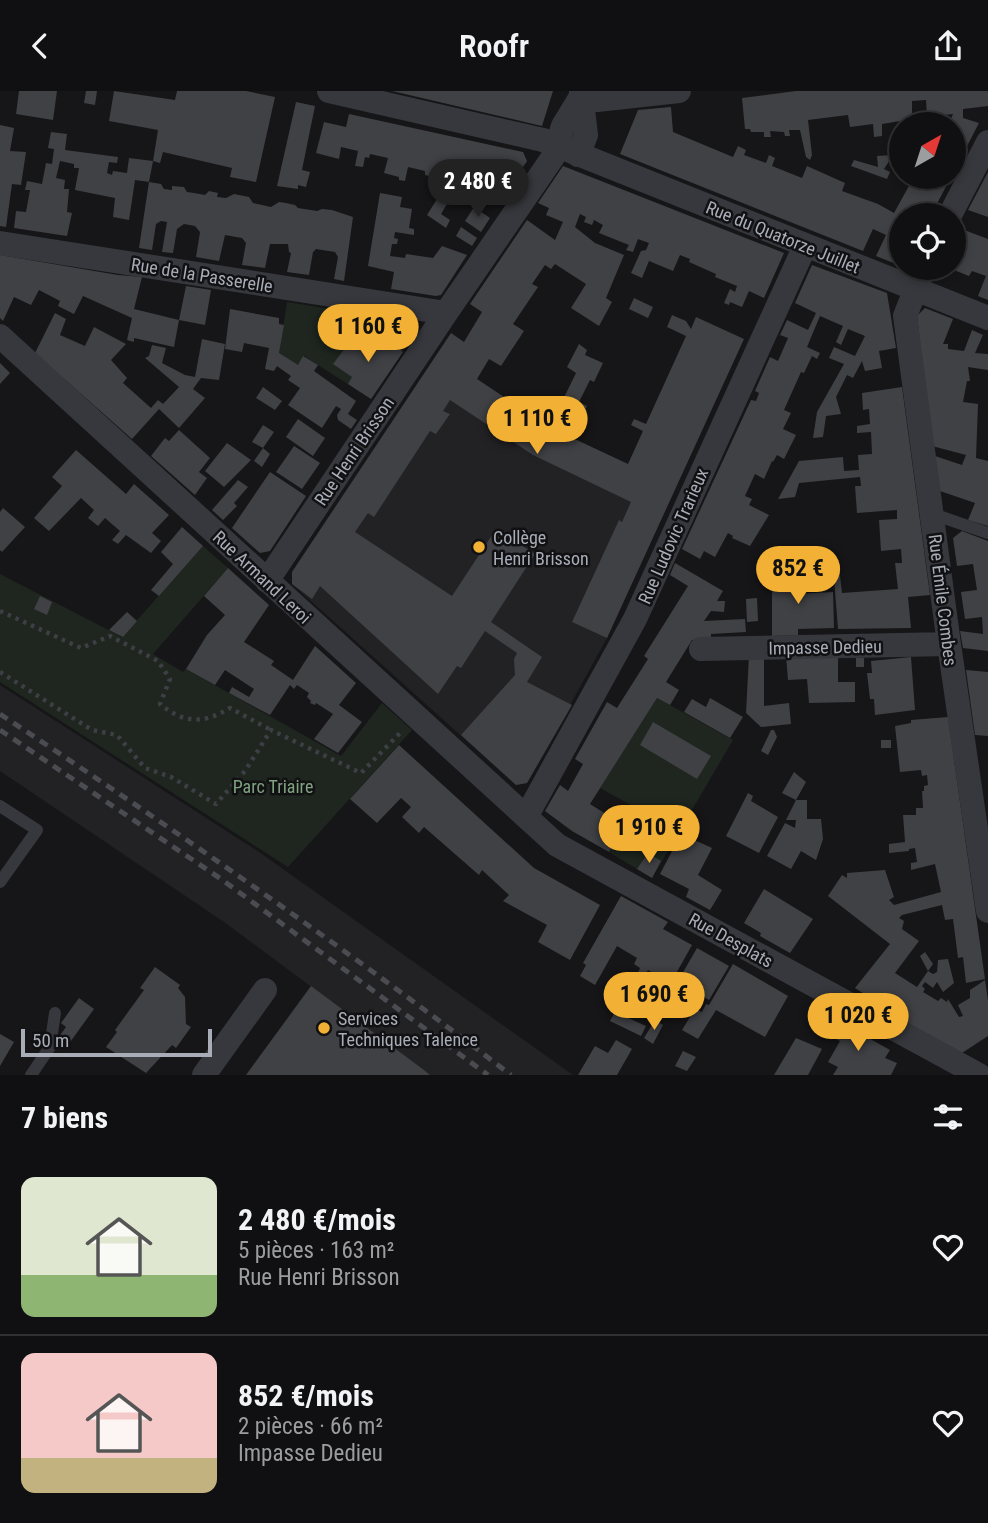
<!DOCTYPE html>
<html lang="fr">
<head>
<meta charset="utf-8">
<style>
	body { margin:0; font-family:"Roboto Condensed",sans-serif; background:#19191b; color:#f1f3f6; height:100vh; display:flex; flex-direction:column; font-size:26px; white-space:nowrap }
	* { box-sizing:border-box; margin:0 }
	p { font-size:23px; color:#9c9d9f }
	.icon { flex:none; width:38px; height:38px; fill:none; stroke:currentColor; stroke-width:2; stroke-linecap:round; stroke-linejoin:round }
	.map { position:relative; height:984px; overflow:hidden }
	.sheet { display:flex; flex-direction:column; background:#101012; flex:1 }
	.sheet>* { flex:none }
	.needle { width:46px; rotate:39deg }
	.buttons { position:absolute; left:889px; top:21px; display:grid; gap:14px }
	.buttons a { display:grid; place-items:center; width:77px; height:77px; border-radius:50%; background:#101012; box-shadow:0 4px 10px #0003,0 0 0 2px #303032; font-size:35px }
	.scale { position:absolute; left:21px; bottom:18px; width:191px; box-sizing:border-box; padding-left:7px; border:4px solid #a8adb8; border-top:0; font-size:19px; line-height:24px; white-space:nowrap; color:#a8adb8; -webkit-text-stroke:5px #111113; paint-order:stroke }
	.price { position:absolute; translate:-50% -60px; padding:0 16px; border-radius:24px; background:#f2b134; color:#111; font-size:23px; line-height:46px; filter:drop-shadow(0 2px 4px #0008) }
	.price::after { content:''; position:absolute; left:50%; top:42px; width:21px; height:16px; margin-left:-10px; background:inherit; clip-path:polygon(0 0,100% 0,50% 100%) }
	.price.active { background:#222; color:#fff }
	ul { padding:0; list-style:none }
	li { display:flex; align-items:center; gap:21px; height:175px; padding:0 21px }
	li+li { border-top:2px solid #303032 }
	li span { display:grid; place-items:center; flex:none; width:196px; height:140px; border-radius:14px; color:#555 }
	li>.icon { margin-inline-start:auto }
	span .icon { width:84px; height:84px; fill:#fffc; stroke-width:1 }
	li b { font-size:30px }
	h2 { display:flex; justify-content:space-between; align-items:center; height:84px; padding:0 21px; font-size:30px }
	header { display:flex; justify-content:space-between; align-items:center; height:91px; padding:0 21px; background:#101012; font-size:32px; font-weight:600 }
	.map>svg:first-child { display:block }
	.built { fill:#222225 }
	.green { fill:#1e261f }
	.building { fill:#404145 }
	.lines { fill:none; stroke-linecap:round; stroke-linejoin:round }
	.path { stroke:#3d3f44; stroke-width:4.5; stroke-dasharray:3.5 5; stroke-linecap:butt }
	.lane { stroke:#37383d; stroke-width:12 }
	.street { stroke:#37383d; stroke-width:24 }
	.rail { stroke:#4a4c52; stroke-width:5; stroke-dasharray:9 7; stroke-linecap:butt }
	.poi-dot { fill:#f2b134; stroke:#111113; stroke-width:2.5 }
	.labels { text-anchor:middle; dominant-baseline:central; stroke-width:5; stroke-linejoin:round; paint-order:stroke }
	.street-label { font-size:18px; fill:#a8adb8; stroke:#111113 }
	.poi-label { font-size:18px; fill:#a8adb8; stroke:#111113; text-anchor:start }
	.park-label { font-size:18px; fill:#7fa381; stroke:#111113 }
</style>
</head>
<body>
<header><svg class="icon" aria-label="back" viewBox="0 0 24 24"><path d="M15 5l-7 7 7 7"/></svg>Roofr<svg class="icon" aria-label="share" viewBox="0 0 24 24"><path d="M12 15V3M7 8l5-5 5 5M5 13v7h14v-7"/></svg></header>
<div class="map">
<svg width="988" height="984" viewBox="0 0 988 984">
	<rect width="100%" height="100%" fill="#161618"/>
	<!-- built -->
	<path class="built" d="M438 262 549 336 676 396 607 547 527 692 516 694 292 493V481Z
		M0 594 259 761 573 984H430L224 831 0 680Z"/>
	<!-- green -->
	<path class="green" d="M287 211 410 231 415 242 371 308 304 265 291 285 277 275Z
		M203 455 228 477 153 563 183 581 186 578 341 665 382 612 412 639 288 776 0 591V483L122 546Z
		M657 607 733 649 652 787 609 761 636 717 600 697Z"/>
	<!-- building -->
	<path class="building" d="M19 0H57L53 29 16 23Z
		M86 0H97L95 14 84 12Z
		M114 0 175 9 177 0H246L275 6 256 91 230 86 232 77 163 61 160 72 153 70 158 39 109 30Z
		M392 0H553L542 35Z
		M796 0H988V15L963 18V27L979 32 954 80V33H949L953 23 927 26 926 9 912 10V32H906V29L882 33V45L874 46 873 33 850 36 848 24 808 29 812 64 810 69 806 66 800 39H789L790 45H785L784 41 770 40 771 46H764V41H751L750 38H745L742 7Z
		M296 11 315 15 302 79 310 81 306 96 298 94V98L277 95Z
		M671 16 673 41 733 66 738 55 746 59 744 64 766 72 769 64 775 67 772 75 802 87 807 75 845 92 842 100 878 113 894 122 910 93 897 86H951L931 124H901V175L876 165 886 144 873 138 863 160 620 63 638 19Z
		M349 23 523 61 527 70 504 105 483 94 480 101 457 95V91L425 84V80L408 76 405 90 399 89V86L384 82 388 67 370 63 369 67 365 66 363 76 355 75 358 60 341 56 339 68 316 62 324 31 346 36Z
		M0 34 14 37 10 60 26 61 21 94 12 93 6 136 0 135Z
		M51 41 67 43 65 59 118 66 117 72 109 71 107 82 112 84 113 80 127 82 129 67 153 70 149 91 135 89 129 129 113 126 115 107 75 99 79 77H74V73L60 70 56 87 65 89 64 98H69L67 121 72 122 67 145 14 137 16 120 26 121 30 99H25L27 90 42 93 46 72 52 73 54 58 48 57Z
		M901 52 884 78 890 81 887 88 851 75 854 69 878 76 877 65 893 64V53Z
		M563 75 784 162 764 207 749 200 742 216 730 211 729 214 724 212 730 198 735 201 737 195 715 186 716 183 689 171 690 168 680 164 673 180 649 170 642 187 631 182 641 160 646 159 649 152 638 148 633 161 626 159 629 154 599 142 603 134 594 129 592 134 584 131 586 126 580 123 575 136 595 152 624 164 606 207 612 211 599 235 571 217 586 193 555 173 551 178 545 174 532 193 538 196 513 233 524 240 501 275 489 268 477 288 549 336 628 373 643 340 631 334 634 328 646 333 686 245 667 236 672 224 686 230 691 238 696 226 744 248 607 547 572 531 619 429 622 431 631 411 533 364 450 309 443 320 450 323 436 343 430 340 374 426 368 422 355 441 452 505 496 438 535 463 491 531 542 566 527 591 572 614 527 692 516 694 461 644 515 584 514 568 517 562 485 540 461 577 457 575 438 603 320 495 312 508 292 493V481L451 242 464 251 482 221 470 213 527 129 555 149 563 131 546 124 549 117 538 112Z
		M988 81V126L968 119Z
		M149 91 161 93 164 98 172 99V95L184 96 187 101 194 102 205 104 209 100 218 102 217 106 226 107 234 103 249 106 253 112 271 116 279 111 286 112 295 114 298 117 317 120 322 118 332 119 353 126 344 190 334 188 338 166 335 161 316 158 313 161 309 184 287 181 291 162 289 161 288 153H270L265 177 242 174 246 152 242 147 225 144 219 170 196 166 200 141 195 135 184 133 177 138 173 162 162 161 167 131 161 130 156 133 152 159 139 157Z
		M444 97 453 103 441 123 450 129 446 137 427 124Z
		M380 102 402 106 400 116 412 118 409 137 414 138V144L395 141 394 147 398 148 397 153H392L390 165 405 167 406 163 433 167 442 155 467 164 441 204 436 205 391 198 394 181 368 175Z
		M474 116 490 127 481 141 465 130Z
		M461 136 477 147 472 155 456 145Z
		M959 137 988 148V209L978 205 986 185 972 180 969 185 949 177H954V147Z
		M0 164 118 184 142 186 134 218 179 229 186 195 211 199 205 234 179 229 174 256 134 247V251L127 249 132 227 83 205 74 223 58 215 60 210 39 199 31 214 14 206 3 230 0 227Z
		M812 174 887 202 896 257 879 260 882 277 865 280 862 270 853 287 847 284 836 306 841 323 826 325 823 346 813 347 817 321 844 273 829 267 834 256 855 265 865 245 848 238 841 254 836 251 843 235 820 225 807 256 820 262 817 268 812 265 804 282 801 281 784 319 791 322 783 338 796 344 784 368 777 364 773 371 772 370 764 388 755 383 745 405 752 408 749 414 769 424 750 455 732 447 733 445 728 442 715 466 704 460 700 468 682 458 751 309 756 310 759 302 755 300 770 266 778 270 788 247 780 244 787 229 808 239 816 222 795 212Z
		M634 207 653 216 648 227 629 218Z
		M925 217 953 228 943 253H948V258L964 260 972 239 983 244 975 262 988 263V279L968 276 970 290H967L963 311 978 313 976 367 988 370V435L968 429 975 412 940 400 935 365 962 374 966 364 932 355 917 225Z
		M230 218 279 227V233L284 234 279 262 298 274 303 265 318 274 314 280 356 310 348 323 357 329 351 338 338 329 337 324 341 318 336 315 322 337 288 314 300 297 288 289 291 285 277 275 274 280 265 278 269 257 244 252 242 261 225 258Z
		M55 222 66 228 60 244 85 255 94 236 126 253 111 269 127 287 123 292 151 317 158 309 163 313 179 296 145 267 149 265 152 254 166 257 162 272 185 284 195 286 202 248 225 253 219 289 201 287 193 298 205 307 179 337 159 318 132 348 35 262Z
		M355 244 377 259 385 248 403 261 371 308 348 293 352 286 333 273Z
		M579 253 587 259 585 264 603 272 594 291 590 289 579 311 587 315 574 344 551 333 576 282 567 276Z
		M0 272 10 282 0 293Z
		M263 296 282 310 275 319 256 307Z
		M902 296 930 504 908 506 911 537 838 538 833 475H839L842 502 898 498 895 472H902L901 458 881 460 879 429 897 428V419L857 422 855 395H861L860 386 799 392 795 406 778 408 799 370 843 366 844 380 859 379 858 364 872 363 871 341 857 342V335L870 333 869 318 863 319 862 302Z
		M298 328 325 347 313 365 286 346Z
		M263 334 274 341 263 357 270 363 262 376 254 370 263 357 252 351Z
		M179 339 210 367 199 381 207 387 195 404 151 365 165 347 169 350Z
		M227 352 251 369 224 396 205 380Z
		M294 355 320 372 302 398 276 381Z
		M76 359 126 403 134 393 169 424 152 442 161 450 151 462 126 444 118 453 112 449 120 440 105 427 98 435 88 427 94 419 81 407 49 440 34 427 62 395 52 386Z
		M270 381 306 405 270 460 260 462 232 437Z
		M238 389 248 396 234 412 237 415 223 429 212 419Z
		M3 417 25 436 2 461 0 459V421Z
		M182 436 203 455 159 505 151 499 173 473 161 461Z
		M962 440 988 450V560L963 557 960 540 983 543 982 526 965 528 961 501 977 499 973 473 957 475 953 447Z
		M675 472 723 500 717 510H725L724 521 711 520 704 530 745 528 746 541 711 543V548L692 549 666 591 679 599 670 614 657 607 590 713 625 735 609 761 572 740 545 720 560 694 568 700 583 673 575 668 607 611 617 617 648 568 644 565 688 495 670 484Z
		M228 477 269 514 244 551 274 570 271 574 293 589 315 555 356 592 339 614 362 631 338 662 314 648 333 623 316 612 315 614 310 612 311 610 307 606 309 602 297 594 294 598 290 594 270 624 229 602 232 596 249 606 254 598 225 579 215 594 186 578 207 544 225 524 204 505Z
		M794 477 795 503 833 501 834 537 798 538V544L772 545V478Z
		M40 505 52 511 47 524 34 518Z
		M757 507 758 530 747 531 746 508Z
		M127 521 137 530 123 546 109 539Z
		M838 563V591H855V611L809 612 807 588 788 589 786 564Z
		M749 564H764V615L789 612 791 633 761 636 746 622Z
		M911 566 915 619 875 624 874 608H870L867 582H872L871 570Z
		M856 567H864V576H856Z
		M966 579 988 581V645L975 644Z
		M710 607 743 626 730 647 684 621 692 608 706 616Z
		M948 626 985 888 966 892 963 866 958 867 953 828 945 829 942 814 902 824 899 827 904 830 902 838 919 850 895 882 917 896 928 880 933 883 937 881 938 869 948 868 954 892 943 901 937 891 933 897 925 891 922 895 925 898 923 901 938 910 941 907 947 911 948 908 959 926 963 925 958 914 970 907V899L985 889 988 910V945L962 962 866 909 869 906 855 897 890 853 828 805 842 784 847 787V782L885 779 894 806 889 809 894 814 941 801 935 773 911 779V772L917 771 915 757 909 758V760L889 762V753L905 751 903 724H916V717H923L922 700H924V695L928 694 927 684 922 685 921 679 900 681 895 635 911 632V629Z
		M653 631 711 665 697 688 640 654Z
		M771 639H774L777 646 768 664 761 660Z
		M881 649H891V657H881Z
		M399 654 534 777 600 814 570 869 538 851 547 834 503 810 509 804 482 779 479 784 424 736 419 742 402 726 411 716 401 707 377 732 350 708Z
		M794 681 806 691 796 709H807V728H821L823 748 816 769 801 760 791 778 767 765 785 732 795 737 796 729H786L796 709 782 702Z
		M748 702 753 705 751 710 778 726 759 762 726 745Z
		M681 743 712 757 698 784 722 799 710 819 686 806 689 798 660 783Z
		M648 762 661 770 652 787 637 778Z
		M764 798 813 828 790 862 760 845 761 842 744 832Z
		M621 805 668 831 663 838 692 854 673 888 667 885 664 888 648 879 644 885 638 882 640 877 634 873 637 867 617 855 595 894 580 885 586 874 583 872Z
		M697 857 729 875 709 909 704 906 700 913H693L687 910 685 913 670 904Z
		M925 861 933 873 928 880 920 865Z
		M733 873 788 905 765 946 716 919 698 948 682 939 693 921 695 922 697 919 702 921 706 913 709 914Z
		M155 876 180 894 178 897 185 906 186 933 191 936 176 957 172 954 146 982 106 956 117 941 115 939 144 899 140 897Z
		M311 895 424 979 430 984H246Z
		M79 907 94 918 68 954 58 947 66 936 61 932Z
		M615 921 646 935 641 945 610 930Z
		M833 927 890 959 885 967 897 972 891 984H833L838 976 828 971 840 950 825 942Z
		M655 929 663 934 653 953 644 947Z
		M0 943 14 951 0 975Z
		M796 947 822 958 808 984H774Z
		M616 949 632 958 617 984H578L595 955 608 962Z
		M683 960 696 966 687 980 675 975Z"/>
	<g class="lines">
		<!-- path -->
		<path class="path" d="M0 520 81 557 110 545 158 570 170 588 160 613C184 633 204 633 230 617L271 639
			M0 581 92 639 117 644 145 677 171 686 216 713 245 680 271 639 361 682 401 641"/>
		<!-- lane -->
		<path class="lane" d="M933 423 988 442
			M0 715 37 739 0 791
			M31 984 50 956 55 922"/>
		<!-- street -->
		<path class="street" d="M329 0 543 49 988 227
			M580 7 597 9 679 0
			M578 64 586 44 581 1
			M950 124 988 51
			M0 152 446 222
			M924 177 905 225 949 553 988 820
			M0 245 557 754 979 984
			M267 490 446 222 553 66 563 35 580 7
			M701 558 949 553
			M526 726 635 528 805 155
			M204 984 265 899"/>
		<!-- rail -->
		<path class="rail" d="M0 623C174 738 345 857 511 984
			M0 639 221 788 488 984"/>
	</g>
	<!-- markers -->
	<g class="poi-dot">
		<circle cx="479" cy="456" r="7"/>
		<circle cx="324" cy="937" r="7"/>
	</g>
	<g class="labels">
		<!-- street labels -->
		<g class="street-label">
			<text transform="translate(783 146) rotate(22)">Rue du Quatorze Juillet</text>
			<text transform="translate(202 184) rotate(9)">Rue de la Passerelle</text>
			<text transform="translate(354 360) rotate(-56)">Rue Henri Brisson</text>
			<text transform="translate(673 445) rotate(-66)">Rue Ludovic Trarieux</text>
			<text transform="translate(262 486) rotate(43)">Rue Armand Leroi</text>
			<text transform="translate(943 509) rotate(83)">Rue Émile Combes</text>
			<text transform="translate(825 556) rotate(-1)">Impasse Dedieu</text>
			<text transform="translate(731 849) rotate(29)">Rue Desplats</text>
		</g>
		<!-- poi labels -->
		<g class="poi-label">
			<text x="493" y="446">Collège<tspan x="493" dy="21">Henri Brisson</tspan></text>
			<text x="338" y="927">Services<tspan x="338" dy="21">Techniques Talence</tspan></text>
		</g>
		<!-- park labels -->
		<g class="park-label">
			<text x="273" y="695">Parc Triaire</text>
		</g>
	</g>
</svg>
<div class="buttons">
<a><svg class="needle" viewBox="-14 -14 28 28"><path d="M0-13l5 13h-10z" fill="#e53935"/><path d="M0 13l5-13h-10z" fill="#9c9d9f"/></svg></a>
<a><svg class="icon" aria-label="locate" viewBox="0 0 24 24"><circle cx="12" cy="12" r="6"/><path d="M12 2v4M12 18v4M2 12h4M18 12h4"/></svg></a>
</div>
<div class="scale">50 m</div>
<b class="price active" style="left:478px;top:128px">2 480 €</b>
<b class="price" style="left:368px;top:273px">1 160 €</b>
<b class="price" style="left:537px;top:365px">1 110 €</b>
<b class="price" style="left:798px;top:515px">852 €</b>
<b class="price" style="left:649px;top:774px">1 910 €</b>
<b class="price" style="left:654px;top:941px">1 690 €</b>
<b class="price" style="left:858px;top:962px">1 020 €</b>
</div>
<section class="sheet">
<h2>7 biens<svg class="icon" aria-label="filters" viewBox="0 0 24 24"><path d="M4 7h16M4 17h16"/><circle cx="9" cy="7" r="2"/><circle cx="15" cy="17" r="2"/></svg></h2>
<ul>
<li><span style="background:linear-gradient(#dfe7d0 70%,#8fb573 0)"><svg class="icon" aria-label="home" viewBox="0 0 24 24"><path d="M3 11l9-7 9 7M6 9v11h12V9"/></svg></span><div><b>2 480 €/mois</b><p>5 pièces · 163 m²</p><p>Rue Henri Brisson</p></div><svg class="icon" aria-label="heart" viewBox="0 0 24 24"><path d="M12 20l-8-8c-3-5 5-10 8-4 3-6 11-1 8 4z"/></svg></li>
<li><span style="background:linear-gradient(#f6c9c9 75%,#c2b280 0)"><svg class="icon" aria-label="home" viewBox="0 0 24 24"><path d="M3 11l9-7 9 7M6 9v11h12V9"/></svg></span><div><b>852 €/mois</b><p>2 pièces · 66 m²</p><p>Impasse Dedieu</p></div><svg class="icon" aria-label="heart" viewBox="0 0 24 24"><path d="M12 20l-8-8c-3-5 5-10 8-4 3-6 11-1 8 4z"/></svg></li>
</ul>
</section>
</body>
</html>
